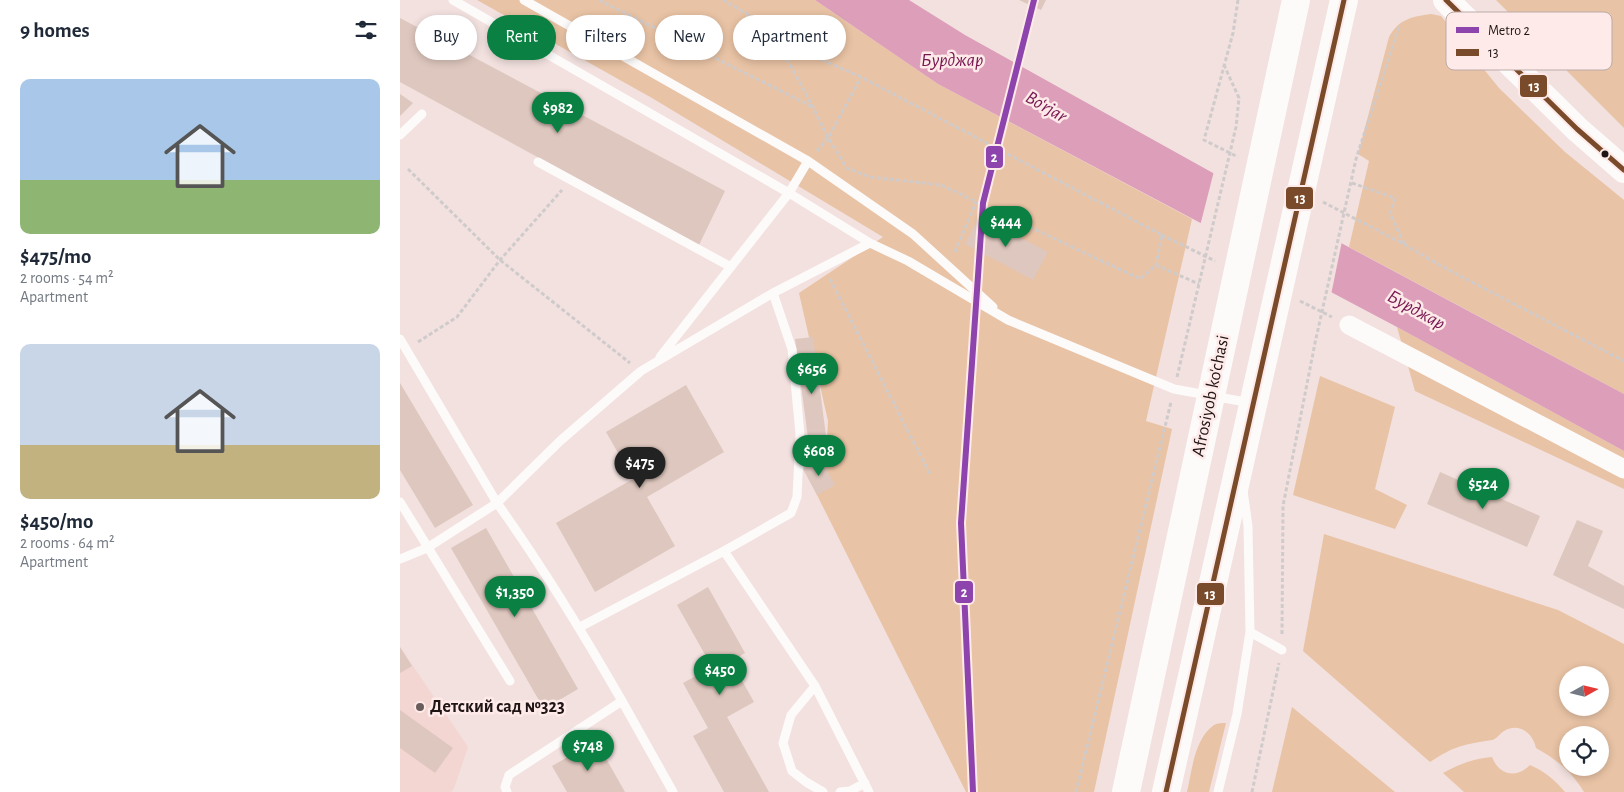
<!DOCTYPE html>
<html lang="en">
<head>
<meta charset="utf-8">
<style>
	body { margin:0; font-family:"Alegreya Sans",sans-serif; background:#f2f2f3; color:#1f2937; height:100vh; display:flex; flex-direction:column; font-size:19px; white-space:nowrap }
	* { box-sizing:border-box; margin:0 }
	p { font-size:16px; color:#747a83 }
	.icon { flex:none; width:28px; height:28px; fill:none; stroke:currentColor; stroke-width:2; stroke-linecap:round; stroke-linejoin:round }
	.map { position:relative; flex:1; overflow:hidden }
	.details { display:flex; flex-direction:column; background:#fff; width:400px }
	.details>* { flex:none }
	.guide { position:absolute; left:15px; top:15px; width:475px; height:45px; display:flex; gap:10px }
	.needle { width:32px; rotate:82deg }
	.controls { position:absolute; left:1159px; top:666px; display:grid; gap:10px }
	.controls a { display:grid; place-items:center; width:50px; height:50px; border-radius:50%; background:#fff; box-shadow:0 2px 8px #0003; font-size:25px }
	.price { position:absolute; translate:-50% -42px; padding:0 11px; border-radius:18px; background:#0b8043; color:#fff; font-size:16px; line-height:32px; filter:drop-shadow(0 1px 2px #0008) }
	.price::after { content:''; position:absolute; left:50%; top:30px; width:15px; height:11px; margin-left:-8px; background:inherit; clip-path:polygon(0 0,100% 0,50% 100%) }
	.price.on { background:#222; color:#fff }
	ul { padding:0; list-style:none }
	li { display:grid; align-content:center; gap:10px; height:265px; padding:0 20px }
	li span { display:grid; place-items:center; height:155px; border-radius:10px; color:#555 }
	li>.icon { margin-inline-start:auto }
	span .icon { width:90px; height:90px; fill:#fffc; stroke-width:1 }
	li b { font-size:21px }
	h2 { display:flex; justify-content:space-between; align-items:center; height:60px; padding:0 20px; font-size:21px }
	.pill { padding:0 18px; border-radius:22px; background:#fff; box-shadow:0 2px 8px #0003; font-size:18px; line-height:45px }
	.pill.on { background:#0b8043; color:#fff }
	main { display:flex; flex:1; min-height:0 }
	.map>svg:first-child { display:block }
	.built { fill:#f3d6d2 }
	.green { fill:#e9c3a5; fill-rule:evenodd }
	.water { fill:#dc9eb9 }
	.pier { fill:#f2e1df }
	.building { fill:#dec7be }
	.lines { fill:none; stroke-linecap:round; stroke-linejoin:round }
	.path { stroke:#d0cbcb; stroke-width:3; stroke-dasharray:4 2.5; stroke-linecap:butt }
	.lane { stroke:#fdfafa; stroke-width:9 }
	.street { stroke:#fdfafa; stroke-width:19 }
	.secondary { stroke:#fdfafa; stroke-width:26 }
	.primary { stroke:#fdfafa; stroke-width:28 }
	.bus-1-casing { stroke:#feebe9; stroke-width:9 }
	.bus-1 { stroke:#7a4b2a; stroke-width:5 }
	.metro-1-casing { stroke:#feebe9; stroke-width:10 }
	.metro-1 { stroke:#8e44ad; stroke-width:6 }
	.bus-dot { fill:#1f1514; stroke:#feebe9; stroke-width:2 }
	.poi-dot { fill:#695c5b; stroke:#feebe9; stroke-width:2 }
	.labels { text-anchor:middle; dominant-baseline:central; stroke-width:5; stroke-linejoin:round; paint-order:stroke }
	.street-label { font-size:18px; fill:#1f1514; stroke:#feebe9 }
	.poi-label { font-size:18px; font-weight:bold; fill:#1f1514; stroke:#feebe9; text-anchor:start }
	.water-label { font-size:19px; font-style:italic; fill:#771650; stroke:#feebe9 }
	.key { fill:#feebe9; stroke:#bbaba9; stroke-width:1 }
	.key-label { font-size:14px; fill:#1f1514 }
	.line-badge { stroke:#feebe9; stroke-width:2 }
	.badge-label { font-size:14px; text-anchor:middle; font-weight:bold; fill:#fff }
</style>
</head>
<body>
<main>
<section class="details">
<h2>9 homes<svg class="icon" aria-label="filters" viewBox="0 0 24 24"><path d="M4 7h16M4 17h16"/><circle cx="9" cy="7" r="2"/><circle cx="15" cy="17" r="2"/></svg></h2>
<ul>
<li><span style="background:linear-gradient(#a9c7e8 65%,#8fb573 0)"><svg class="icon" aria-label="home" viewBox="0 0 24 24"><path d="M3 11l9-7 9 7M6 9v11h12V9"/></svg></span><div><b>$475/mo</b><p>2 rooms · 54 m²</p><p>Apartment</p></div></li>
<li><span style="background:linear-gradient(#c9d6e8 65%,#c2b280 0)"><svg class="icon" aria-label="home" viewBox="0 0 24 24"><path d="M3 11l9-7 9 7M6 9v11h12V9"/></svg></span><div><b>$450/mo</b><p>2 rooms · 64 m²</p><p>Apartment</p></div></li>
</ul>
</section>
<div class="map">
<svg width="1224" height="792" viewBox="0 0 1224 792">
	<rect width="100%" height="100%" fill="#f2e1df"/>
	<!-- built -->
	<path class="built" d="M0 647 68 747 54 788 51 792H0Z"/>
	<!-- green -->
	<path class="green" d="M77 0H415L538 84 792 219 746 421 772 429 694 792H566L410 481 426 456 428 421 399 293 483 237 252 98Z
		M1096 0H1224V128Z
		M1031 14 1041 16 1099 88 1165 152 1224 200V394L949 247 969 161 958 154 989 37C999 19 1011 17 1031 14Z
		M997 327 1224 451V489L1015 391Z
		M920 376 995 407 975 489 1007 505 995 529 893 495Z
		M924 534 1158 610 1224 644V792H1184C1172 772 1156 759 1136 748 1133 733 1119 722 1104 731 1099 734 1097 739 1092 740 1065 744 1054 746 1030 762L903 651ZM1168 675H1200V708H1168ZM1168 735H1200V768H1168Z
		M892 707 995 792H872Z
		M826 723 809 792H787C792 771 794 739 814 725 818 723 822 723 826 723Z
		M1092 757C1099 775 1116 779 1130 765 1144 771 1155 780 1165 792H1064L1043 773C1059 764 1073 759 1092 757Z"/>
	<!-- water -->
	<path class="water" d="M415 0H509L565 35 813 173 941 243 1224 394V451L997 327 538 84Z"/>
	<!-- pier -->
	<path class="pier" d="M814 171 942 241 931 295 800 226Z"/>
	<!-- building -->
	<path class="building" d="M619 0H646L641 10Z
		M0 18 325 191 299 245 0 82Z
		M0 94 13 103 0 116Z
		M579 216 648 252 633 280 565 244Z
		M413 337 428 451 410 453 395 339Z
		M0 383 73 505 35 528 0 470Z
		M286 385 324 452 247 497 275 546 195 592 156 523 233 479 206 432Z
		M421 459 435 485 417 495 403 469Z
		M1040 472 1140 516 1127 547 1027 504Z
		M1177 520 1203 531 1188 566 1224 586V609L1153 575Z
		M86 528 178 689 144 709 51 548Z
		M308 587 345 653 331 661 354 702 327 717 369 792H324L293 736 308 728 283 683 312 667 277 605Z
		M0 647 12 666 0 673Z
		M0 710 53 748 35 773 0 748Z
		M196 741 225 792H167L152 766Z"/>
	<g class="lines">
		<!-- path -->
		<path class="path" d="M199 0 413 107
			M323 0 354 18 376 39 461 77 762 235 756 265 740 279 541 185 470 177 447 168 428 138 413 107 376 39
			M838 0 833 33 804 140 838 157
			M417 151 428 138 461 77
			M8 169 100 260 230 363
			M952 183 995 198 990 214 1004 243
			M923 202 1004 244 1043 267 1224 361
			M762 235 815 261
			M555 252 576 202
			M756 265 799 284
			M430 279 530 474
			M900 301 932 317
			M18 342 57 317 100 260 162 190
			M777 377 836 127 839 98 824 65
			M882 634 883 506 915 343 956 159 999 27
			M676 792 771 402
			M852 792 879 663"/>
		<!-- lane -->
		<path class="lane" d="M53 0 389 193 470 243
			M124 0 408 161 513 234 593 307
			M0 135 22 114
			M138 162 331 267
			M0 339 97 503 27 548 0 559
			M260 357 389 193 408 161
			M0 502 110 681
			M324 551 391 513 397 497 400 434 392 349 373 293
			M180 627 324 551 415 686 469 792
			M850 632 882 650
			M415 686 391 715 383 743 392 771 406 782 423 792
			M222 701 273 792
			M107 792 105 787 109 775 222 701C183 633 143 567 97 503L160 441 241 371 373 293 470 243 508 261 608 320 774 389 851 403
			M440 792 450 791 465 783
			M818 792 837 714 850 632 848 526 843 491"/>
		<!-- street -->
		<path class="street" d="M949 325 1224 469"/>
		<!-- secondary -->
		<path class="secondary" d="M1046 0 1177 129 1224 170"/>
		<!-- primary -->
		<path class="primary" d="M726 792 896 0
			M766 792 944 0"/>
		<defs>
			<path id="bus-1" d="M1046 0 1177 129 1224 170
				M766 792 944 0"/>
		</defs>
		<!-- bus-1 casing -->
		<use href="#bus-1" class="bus-1-casing"/>
		<!-- bus-1 -->
		<use href="#bus-1" class="bus-1"/>
		<defs>
			<path id="metro-1" d="M573 792 561 523 583 203 634 0"/>
		</defs>
		<!-- metro-1 casing -->
		<use href="#metro-1" class="metro-1-casing"/>
		<!-- metro-1 -->
		<use href="#metro-1" class="metro-1"/>
	</g>
	<!-- markers -->
	<circle class="bus-dot" cx="1205" cy="154" r="4.5"/>
	<circle class="poi-dot" cx="20" cy="707" r="5"/>
	<g class="labels">
		<!-- street labels -->
		<g class="street-label">
			<text transform="translate(811 396) rotate(-78)">Afrosiyob ko'chasi</text>
		</g>
		<!-- poi labels -->
		<g class="poi-label">
			<text x="30" y="707">Детский сад №323</text>
		</g>
		<!-- water labels -->
		<g class="water-label">
			<text x="552" y="60">Бурджар</text>
			<text transform="translate(646 107) rotate(30)">Bo‘rjar</text>
			<text transform="translate(1016 310) rotate(29)">Бурджар</text>
		</g>
	</g>
	<!-- legend -->
	<rect x="1046" y="12" width="166" height="58" rx="8" class="key"/>
	<rect x="1056" y="27" width="23" height="6" fill="#8e44ad"/>
	<rect x="1056" y="49" width="23" height="7" fill="#7a4b2a"/>
	<g class="key-label">
		<text x="1088" y="35">Metro 2</text>
		<text x="1088" y="57">13</text>
	</g>
	<g class="line-badge">
		<rect x="1119" y="74" width="29" height="24" rx="5" fill="#7a4b2a"/>
		<rect x="585" y="145" width="19" height="24" rx="5" fill="#8e44ad"/>
		<rect x="885" y="186" width="29" height="24" rx="5" fill="#7a4b2a"/>
		<rect x="554" y="580" width="20" height="24" rx="5" fill="#8e44ad"/>
		<rect x="796" y="582" width="29" height="24" rx="5" fill="#7a4b2a"/>
	</g>
	<g class="badge-label">
		<text x="1134" y="91">13</text>
		<text x="594" y="162">2</text>
		<text x="900" y="203">13</text>
		<text x="564" y="597">2</text>
		<text x="810" y="599">13</text>
	</g>
</svg>
<div class="controls">
<a><svg class="needle" viewBox="-14 -14 28 28"><path d="M0-13l5 13h-10z" fill="#e53935"/><path d="M0 13l5-13h-10z" fill="#747a83"/></svg></a>
<a><svg class="icon" aria-label="locate" viewBox="0 0 24 24"><circle cx="12" cy="12" r="6"/><path d="M12 2v4M12 18v4M2 12h4M18 12h4"/></svg></a>
</div>
<b class="price" style="left:158px;top:134px">$982</b>
<b class="price" style="left:606px;top:248px">$444</b>
<b class="price" style="left:412px;top:395px">$656</b>
<b class="price" style="left:419px;top:477px">$608</b>
<b class="price on" style="left:240px;top:489px">$475</b>
<b class="price" style="left:1083px;top:510px">$524</b>
<b class="price" style="left:115px;top:618px">$1,350</b>
<b class="price" style="left:320px;top:696px">$450</b>
<b class="price" style="left:188px;top:772px">$748</b>
<div class="guide">
<a class="pill">Buy</a>
<a class="pill on">Rent</a>
<a class="pill">Filters</a>
<a class="pill">New</a>
<a class="pill">Apartment</a>
</div>
</div>
</main>
</body>
</html>
